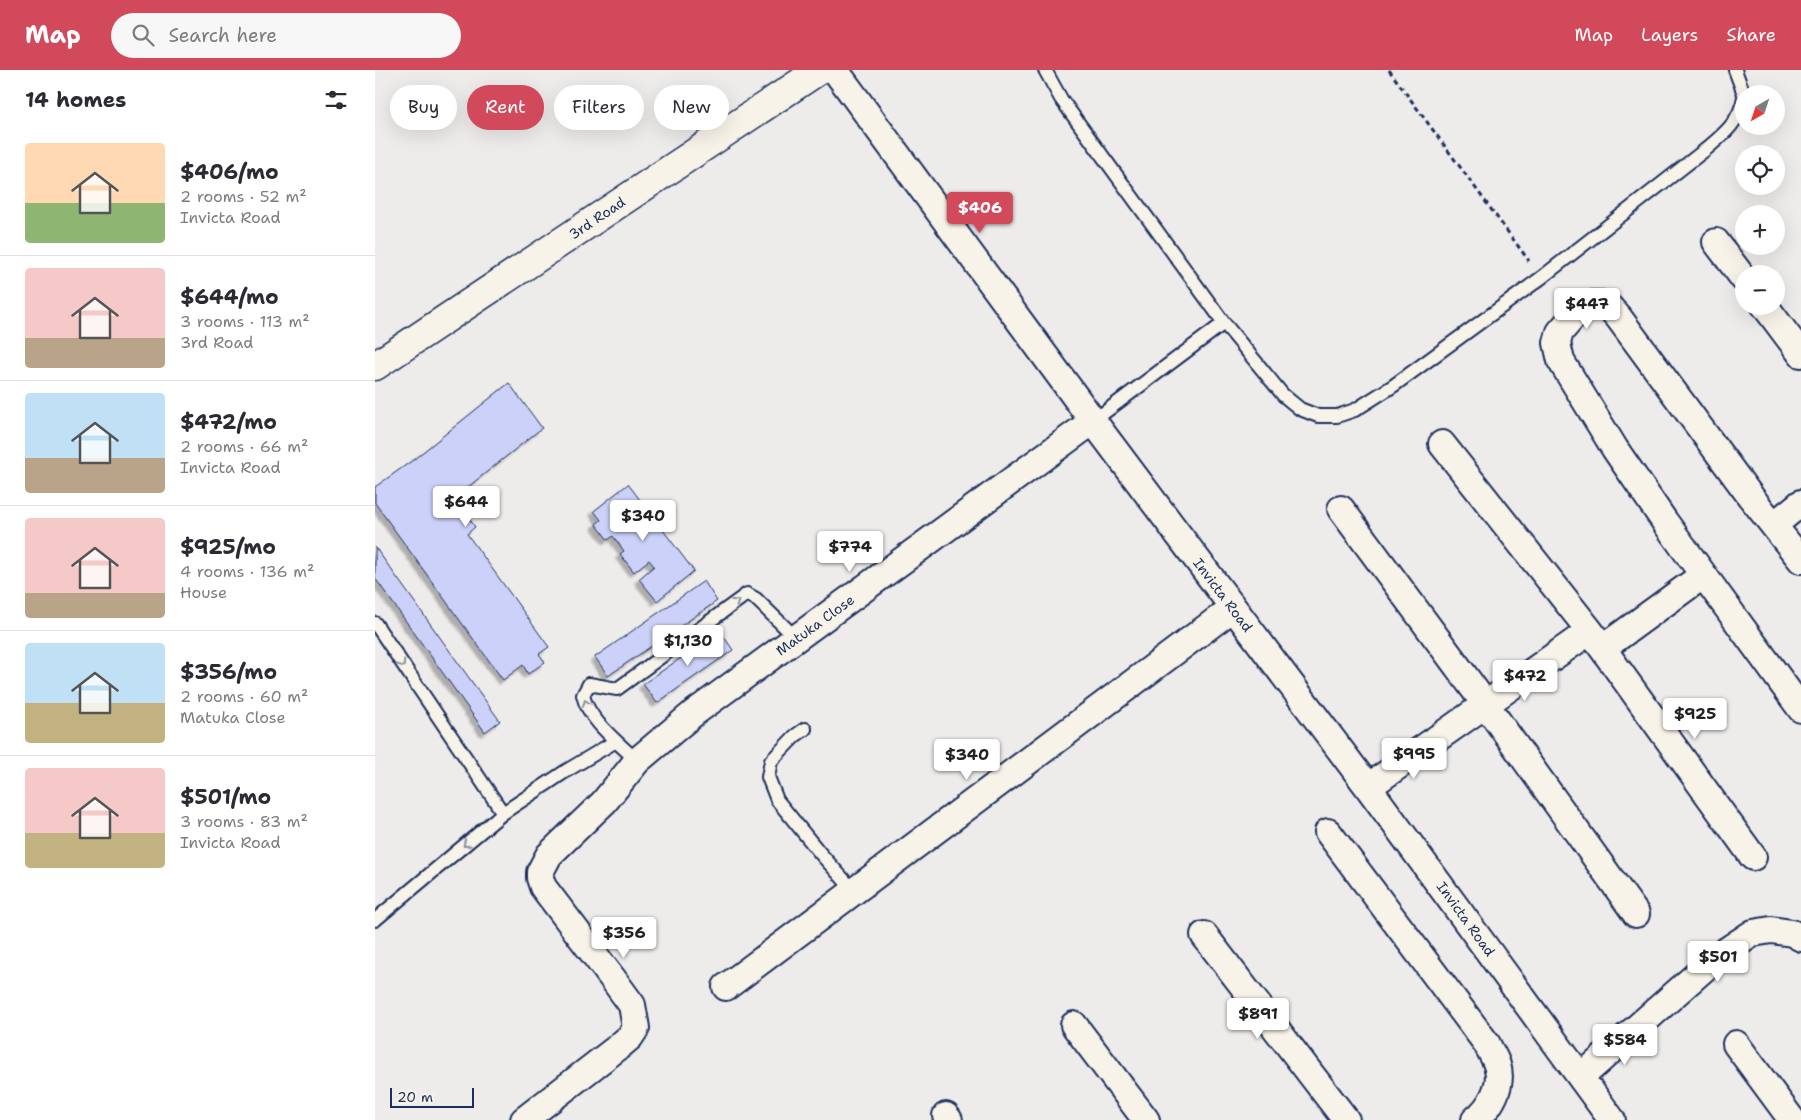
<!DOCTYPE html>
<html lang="en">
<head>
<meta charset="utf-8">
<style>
	body { margin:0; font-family:"Shantell Sans",sans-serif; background:#f7f7f7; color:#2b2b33; height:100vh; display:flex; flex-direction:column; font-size:19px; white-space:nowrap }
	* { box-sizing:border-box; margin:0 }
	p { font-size:16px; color:#7c7c81 }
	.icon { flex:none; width:28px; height:28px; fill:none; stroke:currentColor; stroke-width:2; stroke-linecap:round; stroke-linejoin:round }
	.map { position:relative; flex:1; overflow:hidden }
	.sheet { display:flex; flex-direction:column; background:#fff; width:375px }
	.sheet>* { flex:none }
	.guide { position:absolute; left:15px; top:15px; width:475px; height:45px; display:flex; gap:10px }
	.needle { width:32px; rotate:219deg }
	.buttons { position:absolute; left:1360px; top:15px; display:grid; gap:10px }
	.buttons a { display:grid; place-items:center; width:50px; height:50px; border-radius:50%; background:#fff; box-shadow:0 5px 20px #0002; font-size:25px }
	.scale { position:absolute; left:15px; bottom:12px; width:84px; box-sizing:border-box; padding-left:5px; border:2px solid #1b2f5e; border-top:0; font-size:14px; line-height:18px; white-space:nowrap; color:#1b2f5e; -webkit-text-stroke:4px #f7f3e8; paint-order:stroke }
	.price { position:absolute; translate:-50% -42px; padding:0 11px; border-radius:5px; background:#fff; color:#222; font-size:16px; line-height:32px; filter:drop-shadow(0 1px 2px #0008) }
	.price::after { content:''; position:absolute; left:50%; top:30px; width:15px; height:11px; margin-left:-8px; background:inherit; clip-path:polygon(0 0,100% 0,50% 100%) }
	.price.on { background:#d1495b; color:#fff }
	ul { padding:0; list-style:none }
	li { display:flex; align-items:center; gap:15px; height:125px; padding:0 25px }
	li+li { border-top:1px solid #e1e1e2 }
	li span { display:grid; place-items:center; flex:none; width:140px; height:100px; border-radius:5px; color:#555 }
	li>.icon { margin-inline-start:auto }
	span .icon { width:60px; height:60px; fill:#fffc; stroke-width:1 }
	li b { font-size:21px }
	h2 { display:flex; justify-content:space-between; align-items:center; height:60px; padding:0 25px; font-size:21px }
	.pill { padding:0 18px; border-radius:22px; background:#fff; box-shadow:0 5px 20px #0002; font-size:18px; line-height:45px }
	.pill.on { background:#d1495b; color:#fff }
	header { display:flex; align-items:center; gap:30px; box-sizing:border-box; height:70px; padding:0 25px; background:#d1495b; color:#fff }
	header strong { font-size:24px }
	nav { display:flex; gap:28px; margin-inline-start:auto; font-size:18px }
	.search { width:350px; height:45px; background:#f7f7f7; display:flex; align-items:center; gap:12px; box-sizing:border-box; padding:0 18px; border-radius:28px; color:#7c7c81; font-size:19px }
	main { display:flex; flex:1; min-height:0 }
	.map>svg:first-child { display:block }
	.building { fill:#cbd1f9; stroke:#1b2f5e; filter:url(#shadow) }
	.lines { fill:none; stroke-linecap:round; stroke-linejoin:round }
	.lane-casing { stroke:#1b2f5e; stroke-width:16 }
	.street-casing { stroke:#1b2f5e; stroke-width:30 }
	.secondary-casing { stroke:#1b2f5e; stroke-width:31 }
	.path { stroke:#1b2f5e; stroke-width:3; stroke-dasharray:5 4; stroke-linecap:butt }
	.lane { stroke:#f7f3e8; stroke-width:12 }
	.street { stroke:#f7f3e8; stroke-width:26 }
	.secondary { stroke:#f7f3e8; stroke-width:28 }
	.oneway { stroke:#8991a3 }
	.labels { text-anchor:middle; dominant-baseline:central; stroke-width:4; stroke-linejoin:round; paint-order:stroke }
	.street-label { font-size:14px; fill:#1b2f5e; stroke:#f7f3e8 }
</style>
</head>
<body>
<header>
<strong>Map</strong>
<div class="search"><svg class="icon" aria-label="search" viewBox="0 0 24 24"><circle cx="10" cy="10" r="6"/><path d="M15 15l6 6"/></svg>Search here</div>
<nav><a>Map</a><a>Layers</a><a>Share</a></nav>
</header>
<main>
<section class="sheet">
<h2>14 homes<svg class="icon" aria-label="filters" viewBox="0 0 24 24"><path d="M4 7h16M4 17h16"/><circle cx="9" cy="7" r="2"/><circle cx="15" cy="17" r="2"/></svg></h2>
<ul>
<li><span style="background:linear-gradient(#ffd9b3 60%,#8fb573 0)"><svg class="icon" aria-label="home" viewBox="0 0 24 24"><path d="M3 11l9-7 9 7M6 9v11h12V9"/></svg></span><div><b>$406/mo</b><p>2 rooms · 52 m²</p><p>Invicta Road</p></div></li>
<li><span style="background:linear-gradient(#f6c9c9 70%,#b9a48a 0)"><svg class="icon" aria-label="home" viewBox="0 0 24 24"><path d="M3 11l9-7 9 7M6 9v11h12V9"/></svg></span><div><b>$644/mo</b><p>3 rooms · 113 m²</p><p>3rd Road</p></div></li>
<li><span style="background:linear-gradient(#bfe0f5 65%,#b9a48a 0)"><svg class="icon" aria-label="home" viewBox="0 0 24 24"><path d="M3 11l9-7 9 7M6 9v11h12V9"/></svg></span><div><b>$472/mo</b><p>2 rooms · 66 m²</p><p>Invicta Road</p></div></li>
<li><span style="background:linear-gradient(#f6c9c9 75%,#b9a48a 0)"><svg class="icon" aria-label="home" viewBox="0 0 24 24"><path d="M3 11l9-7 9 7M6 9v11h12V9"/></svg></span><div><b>$925/mo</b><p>4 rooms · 136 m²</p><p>House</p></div></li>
<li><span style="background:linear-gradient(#bfe0f5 60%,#c2b280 0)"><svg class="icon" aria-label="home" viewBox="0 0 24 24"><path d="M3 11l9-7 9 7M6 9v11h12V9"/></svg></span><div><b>$356/mo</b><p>2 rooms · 60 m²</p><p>Matuka Close</p></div></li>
<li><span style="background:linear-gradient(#f6c9c9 65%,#c2b280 0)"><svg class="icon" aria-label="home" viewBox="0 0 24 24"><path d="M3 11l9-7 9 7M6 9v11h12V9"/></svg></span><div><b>$501/mo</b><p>3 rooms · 83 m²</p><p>Invicta Road</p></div></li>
</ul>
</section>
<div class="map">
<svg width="1426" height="1050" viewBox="0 0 1426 1050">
	<defs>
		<filter id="shadow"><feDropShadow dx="-4.5" dy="4.5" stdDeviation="1" flood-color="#0004"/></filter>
	</defs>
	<rect width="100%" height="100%" fill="#eeeceb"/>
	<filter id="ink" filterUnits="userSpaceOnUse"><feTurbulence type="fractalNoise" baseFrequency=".02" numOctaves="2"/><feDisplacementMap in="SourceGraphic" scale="10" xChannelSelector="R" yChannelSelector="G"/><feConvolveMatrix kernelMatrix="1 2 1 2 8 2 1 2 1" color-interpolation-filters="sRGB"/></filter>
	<g filter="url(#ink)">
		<!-- building -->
		<path class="building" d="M134 313 167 358 88 421 98 434 89 441 100 457 92 464 174 577 164 584 170 592 153 604 148 595 128 610 0 433V417L38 390Z
			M253 414 319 501 282 531 264 509 279 496 274 490 259 502 245 484 249 481 238 466 233 470 221 454 226 450 219 441Z
			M0 477 125 651 110 662 0 508Z
			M329 511 342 531 233 606 220 587Z
			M345 561 358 580 282 633 268 614Z"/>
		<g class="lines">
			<defs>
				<path id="lane" d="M670 0 686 29 849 253 908 325 925 339 943 346H962L980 340 1018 316 1166 208 1330 80C1348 65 1365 52 1369 27
					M1360 0 1369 24
					M718 351 849 253
					M0 553 128 743
					M430 659 420 666 396 691 393 707 402 730 445 783 479 821
					M262 691C244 673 213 650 208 625L214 614 242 619 372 524 381 529 421 568
					M0 850 128 743 191 701 241 671"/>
				<path id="street" d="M460 0 718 351 993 717 1237 1050
					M1341 172 1369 209
					M1390 236 1426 284
					M1067 374 1215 561 1378 787
					M966 439 1111 635 1261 844
					M1400 454 1426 433
					M1426 490 1376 427 1244 248 1235 238 1226 234H1218L1204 240 1185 262 1182 273 1186 291 1240 379 1290 452 1426 639
					M1228 578 1327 506
					M993 717 1215 561
					M953 762 1112 974C1115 981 1120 988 1122 995 1129 1015 1115 1038 1100 1050
					M829 865 971 1050
					M351 917 858 538
					M699 955 771 1050
					M1361 974 1417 1050
					M1207 1006 1342 887 1378 863 1396 860 1417 863 1426 868
					M571 1046 574 1050
					M149 1050 242 978 255 967 261 958 257 935 238 909 168 817 165 808V802L174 785 229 732 262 691 319 643 718 351"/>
				<path id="secondary" d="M0 296 444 0"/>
			</defs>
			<!-- lane casing -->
			<use href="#lane" class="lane-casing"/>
			<!-- street casing -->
			<use href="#street" class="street-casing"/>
			<!-- secondary casing -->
			<use href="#secondary" class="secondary-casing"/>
			<!-- path -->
			<path class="path" d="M1014 0 1154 191"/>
			<!-- lane -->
			<use href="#lane" class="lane"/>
			<!-- street -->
			<use href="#street" class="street"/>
			<!-- secondary -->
			<use href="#secondary" class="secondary"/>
		</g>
		<!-- one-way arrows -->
		<defs><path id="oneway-chevron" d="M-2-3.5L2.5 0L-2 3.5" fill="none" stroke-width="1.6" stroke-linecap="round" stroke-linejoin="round" transform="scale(1.25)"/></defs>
		<g class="oneway">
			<use href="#oneway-chevron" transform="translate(361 532) rotate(-36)"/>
			<use href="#oneway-chevron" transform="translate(27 594) rotate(56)"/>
			<use href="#oneway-chevron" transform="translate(211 633) rotate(-111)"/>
			<use href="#oneway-chevron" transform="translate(91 774) rotate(140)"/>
		</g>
	</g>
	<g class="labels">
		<!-- street labels -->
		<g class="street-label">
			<text transform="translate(222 148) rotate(-34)">3rd Road</text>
			<text transform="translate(848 525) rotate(53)">Invicta Road</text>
			<text transform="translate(440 555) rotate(-36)">Matuka Close</text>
			<text transform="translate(1091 849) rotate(54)">Invicta Road</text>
		</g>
	</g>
</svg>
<div class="buttons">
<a><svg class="needle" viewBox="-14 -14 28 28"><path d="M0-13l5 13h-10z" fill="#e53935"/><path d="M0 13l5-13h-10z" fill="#7c7c81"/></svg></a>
<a><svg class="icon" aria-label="locate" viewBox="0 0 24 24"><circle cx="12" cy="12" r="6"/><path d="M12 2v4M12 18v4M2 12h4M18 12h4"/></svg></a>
<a>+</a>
<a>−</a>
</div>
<div class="scale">20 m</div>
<b class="price on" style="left:605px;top:164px">$406</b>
<b class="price" style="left:1212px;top:260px">$447</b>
<b class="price" style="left:91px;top:458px">$644</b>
<b class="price" style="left:268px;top:472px">$340</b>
<b class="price" style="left:475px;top:503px">$774</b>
<b class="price" style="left:313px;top:597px">$1,130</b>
<b class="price" style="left:1150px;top:632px">$472</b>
<b class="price" style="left:1320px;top:670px">$925</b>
<b class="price" style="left:1039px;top:710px">$995</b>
<b class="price" style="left:592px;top:711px">$340</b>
<b class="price" style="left:249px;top:889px">$356</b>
<b class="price" style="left:1343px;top:913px">$501</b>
<b class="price" style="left:883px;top:970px">$891</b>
<b class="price" style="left:1250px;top:996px">$584</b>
<div class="guide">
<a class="pill">Buy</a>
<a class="pill on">Rent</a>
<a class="pill">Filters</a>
<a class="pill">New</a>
</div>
</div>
</main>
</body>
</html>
